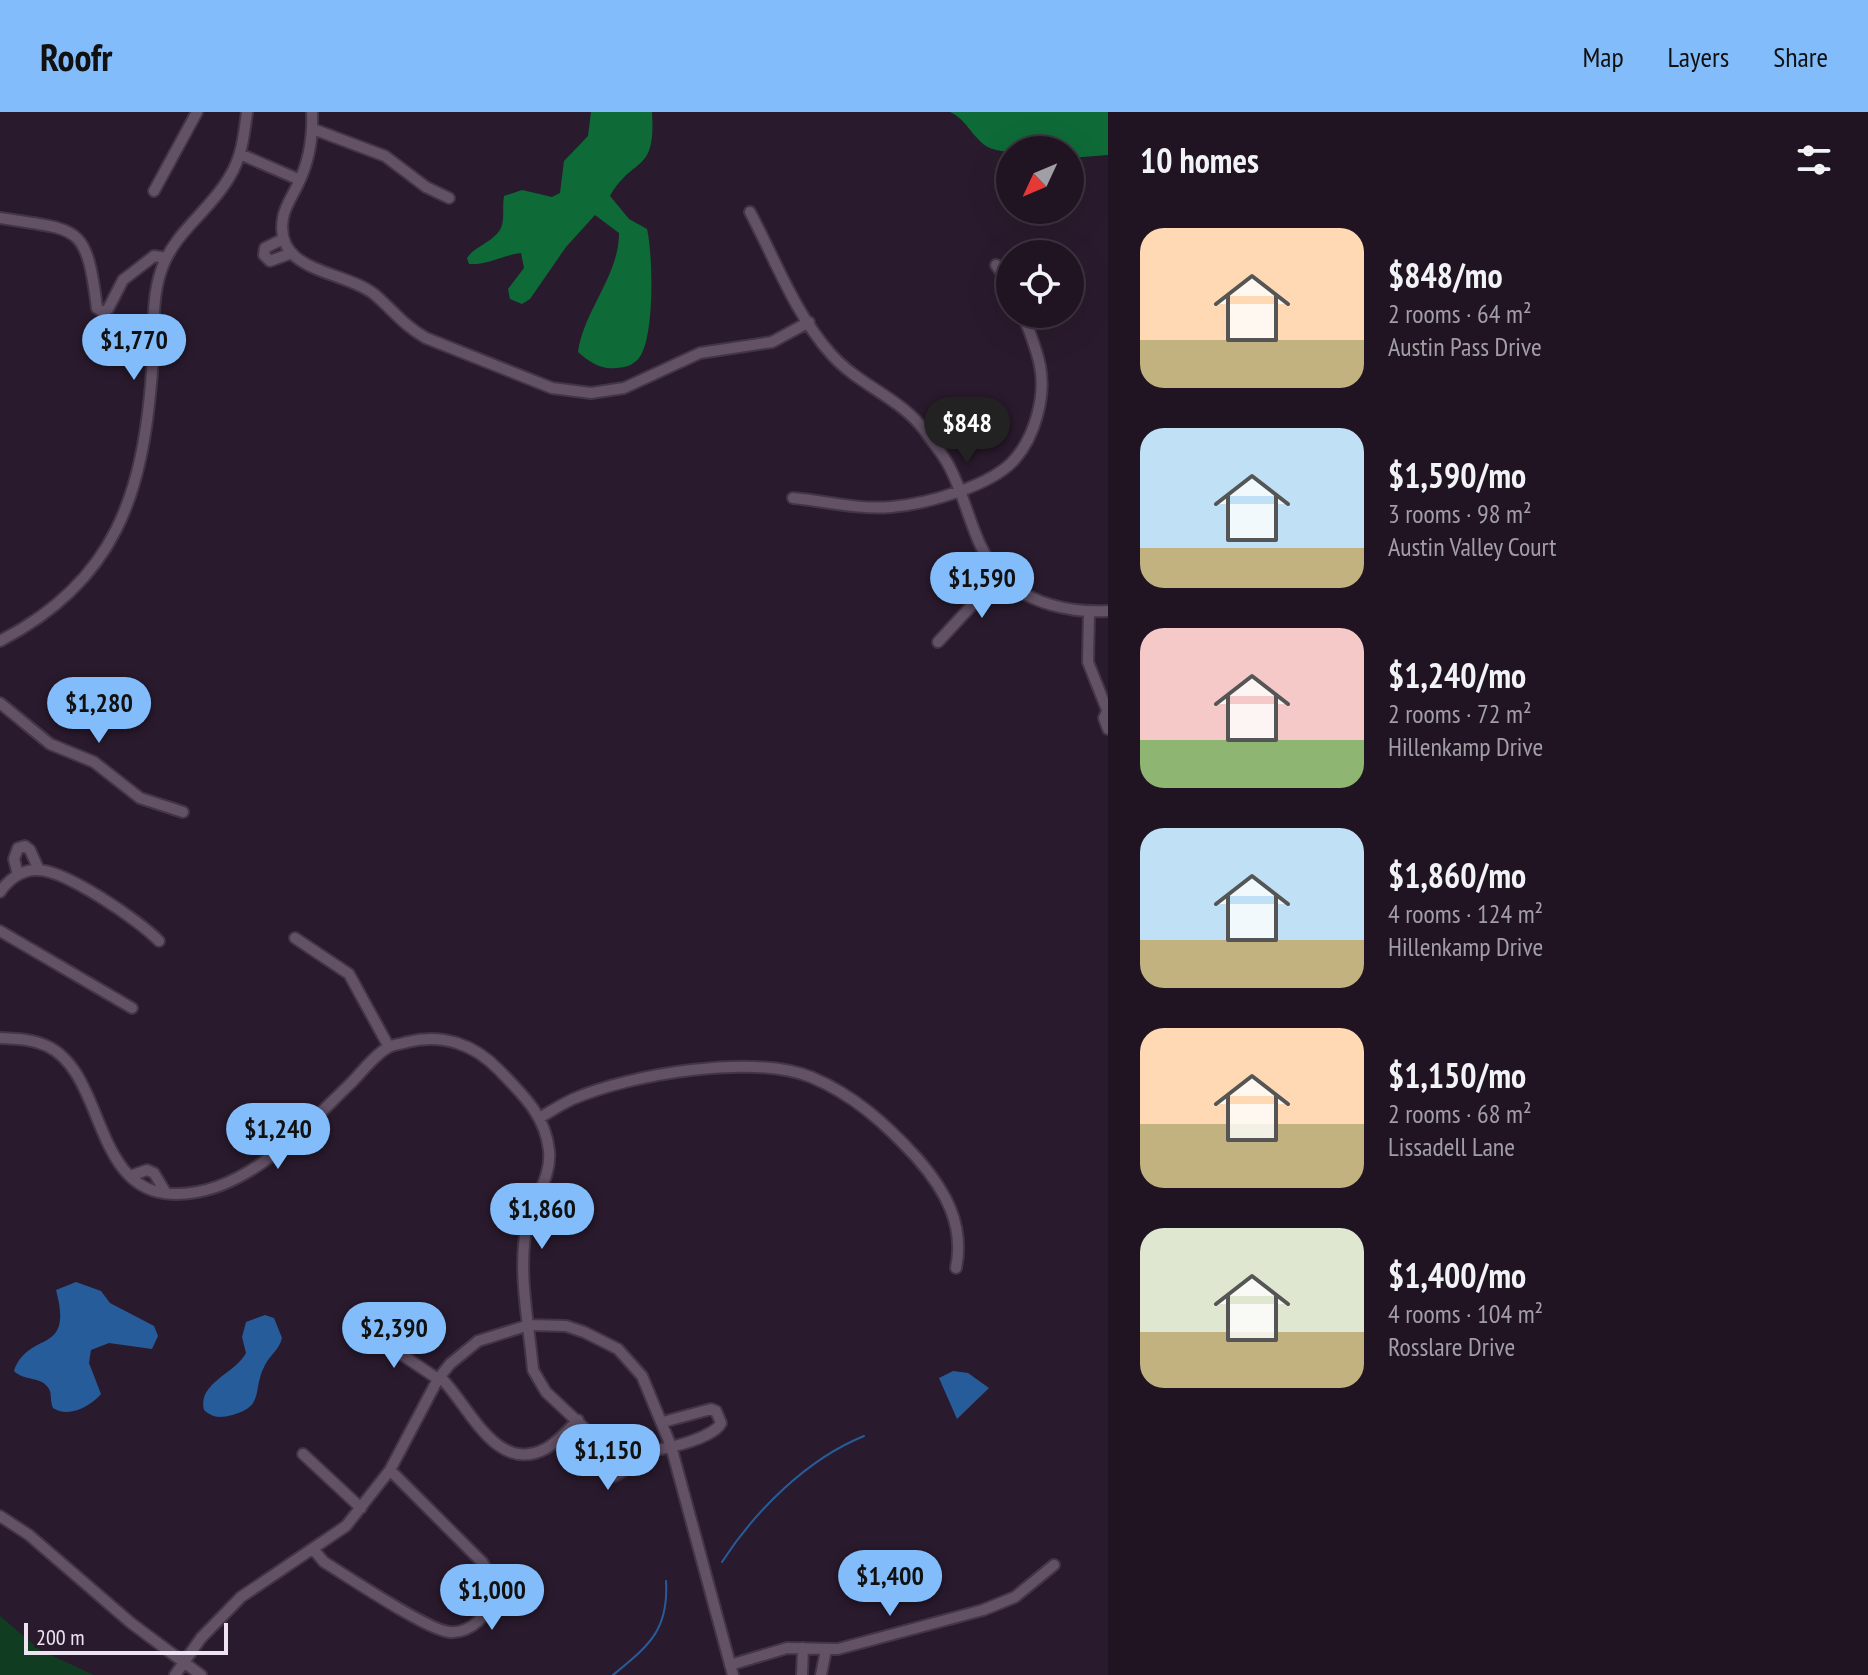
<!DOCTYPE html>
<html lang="en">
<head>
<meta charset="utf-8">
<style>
	body { margin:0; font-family:"PT Sans Narrow",sans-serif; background:#281d2a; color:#f1f3f6; height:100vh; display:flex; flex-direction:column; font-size:30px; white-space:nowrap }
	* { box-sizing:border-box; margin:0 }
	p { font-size:26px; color:#a29ea5 }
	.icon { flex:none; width:44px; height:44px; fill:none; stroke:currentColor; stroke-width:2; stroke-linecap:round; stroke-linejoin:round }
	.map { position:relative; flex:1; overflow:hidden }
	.sheet { display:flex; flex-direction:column; background:#201422; width:760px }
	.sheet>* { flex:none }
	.needle { width:52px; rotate:226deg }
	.controls { position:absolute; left:996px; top:24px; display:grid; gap:16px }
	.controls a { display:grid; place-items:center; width:88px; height:88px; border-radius:50%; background:#201422; box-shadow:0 8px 32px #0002,0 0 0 2px #3d3340; font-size:40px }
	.scale { position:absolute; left:24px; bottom:20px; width:204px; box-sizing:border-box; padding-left:8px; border:4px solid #eee3f0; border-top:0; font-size:22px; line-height:28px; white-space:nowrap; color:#eee3f0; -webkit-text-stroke:6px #2a1a2d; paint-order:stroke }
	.price { position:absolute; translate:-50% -68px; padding:0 18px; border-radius:28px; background:#83bcfa; color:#111; font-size:26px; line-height:52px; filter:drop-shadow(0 2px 4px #0008) }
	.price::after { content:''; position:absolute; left:50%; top:48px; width:24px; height:18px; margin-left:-12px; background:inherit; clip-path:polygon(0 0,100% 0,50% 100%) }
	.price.current { background:#222; color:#fff }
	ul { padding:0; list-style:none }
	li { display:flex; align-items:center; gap:24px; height:200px; padding:0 32px }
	li span { display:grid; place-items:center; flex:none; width:224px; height:160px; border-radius:24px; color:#555 }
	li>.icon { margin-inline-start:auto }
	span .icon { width:96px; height:96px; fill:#fffc; stroke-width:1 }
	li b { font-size:34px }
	h2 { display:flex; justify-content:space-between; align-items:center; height:96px; padding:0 32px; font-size:34px }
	header { display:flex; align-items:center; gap:48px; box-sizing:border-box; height:112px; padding:0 40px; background:#83bcfa; color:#111 }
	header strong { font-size:38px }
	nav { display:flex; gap:44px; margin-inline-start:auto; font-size:28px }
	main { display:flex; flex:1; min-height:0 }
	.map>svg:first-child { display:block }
	.green { fill:#103c21 }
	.forest { fill:#0e6b38 }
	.water { fill:#275c9a }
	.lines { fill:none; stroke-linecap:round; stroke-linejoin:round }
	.stream { stroke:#275c9a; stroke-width:2 }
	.minor-casing { stroke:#423645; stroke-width:14 }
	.minor { stroke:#635166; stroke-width:10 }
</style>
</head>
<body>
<header>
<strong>Roofr</strong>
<nav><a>Map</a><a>Layers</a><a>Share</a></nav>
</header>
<main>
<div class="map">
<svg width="1108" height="1563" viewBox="0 0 1108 1563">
	<rect width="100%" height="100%" fill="#2a1a2d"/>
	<!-- green -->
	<path class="green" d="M0 1504 40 1538 94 1563H0Z"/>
	<!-- forest -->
	<path class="forest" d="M591 0H652C656 63 634 43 610 84L629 107 647 117C653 142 655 226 639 246 632 254 626 255 617 256 601 258 589 250 578 240 584 198 619 164 619 121L595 103 566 135 530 187 522 192 510 187 508 177 524 156 521 141C503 143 488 153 469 152L467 146C476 133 494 130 501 116 505 106 502 95 504 84L522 78 552 85 560 81 564 49 588 24Z
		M950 0H1108V43L1070 46V38C1044 38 997 47 981 30 969 19 965 7 950 0Z"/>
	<!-- water -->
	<path class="water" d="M76 1170 101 1179 110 1191 154 1214 158 1224 152 1237 109 1231 91 1238 89 1251 101 1282C90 1295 68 1306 53 1296 50 1290 52 1282 49 1277 42 1264 23 1269 14 1259 29 1217 74 1245 56 1178Z
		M265 1203 274 1206 282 1226C279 1238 270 1243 265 1253 251 1279 267 1295 228 1304 217 1306 212 1305 204 1298 197 1271 236 1261 246 1241L242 1225 246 1210Z
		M953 1259 968 1261 989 1276 957 1307 939 1266Z"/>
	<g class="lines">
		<!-- stream -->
		<path class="stream" d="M722 1450C755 1399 807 1347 864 1324
			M613 1563C648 1534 669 1519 666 1469"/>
		<defs>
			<path id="minor" d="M312 0C313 25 309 50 298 72 293 83 285 94 283 106 273 161 344 158 374 182 392 197 404 214 426 226L552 276 591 281 624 276 700 241 772 230 809 210
				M313 17 385 44 426 75 449 86
				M240 42 300 68
				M154 79 197 0
				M750 100C775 147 795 202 831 242 858 273 901 286 925 319 933 331 943 342 949 354 968 389 973 436 1001 464 1028 492 1071 501 1108 499
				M0 106C79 119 86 110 97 196L103 200 108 197 123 168 154 144 166 146
				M283 127 265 136 264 143 270 149 292 141
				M996 153 1010 172
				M793 386C825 389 859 398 891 395 926 392 992 374 1015 347 1035 324 1046 284 1040 254 1037 237 1029 219 1023 202
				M1089 500 1088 550 1107 598
				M0 529C116 469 143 382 152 259 155 224 150 189 162 156 176 118 211 98 230 64 242 44 244 23 247 0
				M938 530 1000 463
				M0 591 50 632 94 650 140 686 183 700
				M1108 597 1104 606 1108 617
				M18 763 14 747 18 736 25 734 30 738 39 758
				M0 780C8 768 21 758 36 758 63 756 140 809 159 829
				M0 819 132 896
				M295 826 349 862 389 935
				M0 926C17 927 32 927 47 934 106 961 92 1082 175 1082 245 1083 303 1017 350 972 361 961 375 942 389 935 394 932 402 932 407 930 442 921 474 932 499 958 523 983 545 1003 549 1038 552 1066 533 1087 527 1113 517 1158 529 1212 533 1258L546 1280 610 1340C630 1347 712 1330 721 1311L716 1299 711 1297 663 1310
				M541 1005C551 999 562 992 573 987 630 962 753 942 811 965 854 983 886 1012 917 1046 945 1078 965 1113 956 1156
				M130 1064 147 1058 154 1061 166 1081
				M368 1220 438 1267
				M440 1265C468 1291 495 1363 545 1337 557 1331 568 1318 578 1308
				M614 1341 608 1357 615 1364 622 1360 627 1343
				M303 1342 361 1396
				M0 1404 29 1423 131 1511 201 1563
				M313 1437 324 1450C347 1464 427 1518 449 1520 471 1522 489 1502 494 1483L492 1466 482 1450 390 1358
				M730 1553 787 1536 838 1537 983 1498 1015 1485 1054 1453
				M175 1563 201 1526 241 1485 346 1414 390 1358 438 1267 450 1252 478 1229 529 1213 566 1214 584 1220 618 1237 642 1264 671 1334 733 1563
				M802 1563 803 1536
				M821 1563 826 1538"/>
		</defs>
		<!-- minor casing -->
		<use href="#minor" class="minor-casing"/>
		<!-- minor -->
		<use href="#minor" class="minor"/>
	</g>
</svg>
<div class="controls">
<a><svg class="needle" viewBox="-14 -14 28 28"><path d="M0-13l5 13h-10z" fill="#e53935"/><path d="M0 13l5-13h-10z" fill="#a29ea5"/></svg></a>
<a><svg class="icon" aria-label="locate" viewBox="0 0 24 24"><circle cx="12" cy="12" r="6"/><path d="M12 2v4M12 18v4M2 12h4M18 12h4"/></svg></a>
</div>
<div class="scale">200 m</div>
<b class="price" style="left:134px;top:270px">$1,770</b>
<b class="price current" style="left:967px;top:353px">$848</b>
<b class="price" style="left:982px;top:508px">$1,590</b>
<b class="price" style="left:99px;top:633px">$1,280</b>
<b class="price" style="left:278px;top:1059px">$1,240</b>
<b class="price" style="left:542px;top:1139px">$1,860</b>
<b class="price" style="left:394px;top:1258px">$2,390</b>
<b class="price" style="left:608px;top:1380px">$1,150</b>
<b class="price" style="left:890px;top:1506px">$1,400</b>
<b class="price" style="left:492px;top:1520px">$1,000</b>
</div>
<section class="sheet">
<h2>10 homes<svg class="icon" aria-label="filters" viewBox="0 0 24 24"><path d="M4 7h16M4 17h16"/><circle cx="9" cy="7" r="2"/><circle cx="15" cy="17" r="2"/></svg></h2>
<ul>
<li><span style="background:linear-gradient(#ffd9b3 70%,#c2b280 0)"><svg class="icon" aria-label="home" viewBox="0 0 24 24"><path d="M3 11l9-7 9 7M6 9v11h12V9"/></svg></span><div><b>$848/mo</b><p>2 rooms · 64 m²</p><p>Austin Pass Drive</p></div></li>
<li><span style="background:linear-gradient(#bfe0f5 75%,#c2b280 0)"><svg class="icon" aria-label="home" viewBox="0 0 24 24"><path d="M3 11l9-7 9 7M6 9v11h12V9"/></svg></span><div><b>$1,590/mo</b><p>3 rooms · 98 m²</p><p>Austin Valley Court</p></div></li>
<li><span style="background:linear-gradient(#f6c9c9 70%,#8fb573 0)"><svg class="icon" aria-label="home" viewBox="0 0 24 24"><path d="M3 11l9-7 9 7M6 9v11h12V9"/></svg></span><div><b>$1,240/mo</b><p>2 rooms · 72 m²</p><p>Hillenkamp Drive</p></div></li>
<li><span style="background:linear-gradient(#bfe0f5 70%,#c2b280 0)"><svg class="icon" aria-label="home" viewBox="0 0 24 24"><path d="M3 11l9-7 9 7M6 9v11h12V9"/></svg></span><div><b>$1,860/mo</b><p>4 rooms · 124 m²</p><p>Hillenkamp Drive</p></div></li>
<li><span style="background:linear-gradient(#ffd9b3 60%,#c2b280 0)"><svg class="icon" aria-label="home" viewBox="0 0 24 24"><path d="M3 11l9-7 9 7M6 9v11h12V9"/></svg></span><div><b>$1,150/mo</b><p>2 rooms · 68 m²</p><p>Lissadell Lane</p></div></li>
<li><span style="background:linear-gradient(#dfe7d0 65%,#c2b280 0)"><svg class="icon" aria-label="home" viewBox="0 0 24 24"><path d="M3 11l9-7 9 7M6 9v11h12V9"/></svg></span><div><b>$1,400/mo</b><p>4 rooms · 104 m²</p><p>Rosslare Drive</p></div></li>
</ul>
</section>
</main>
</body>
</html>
